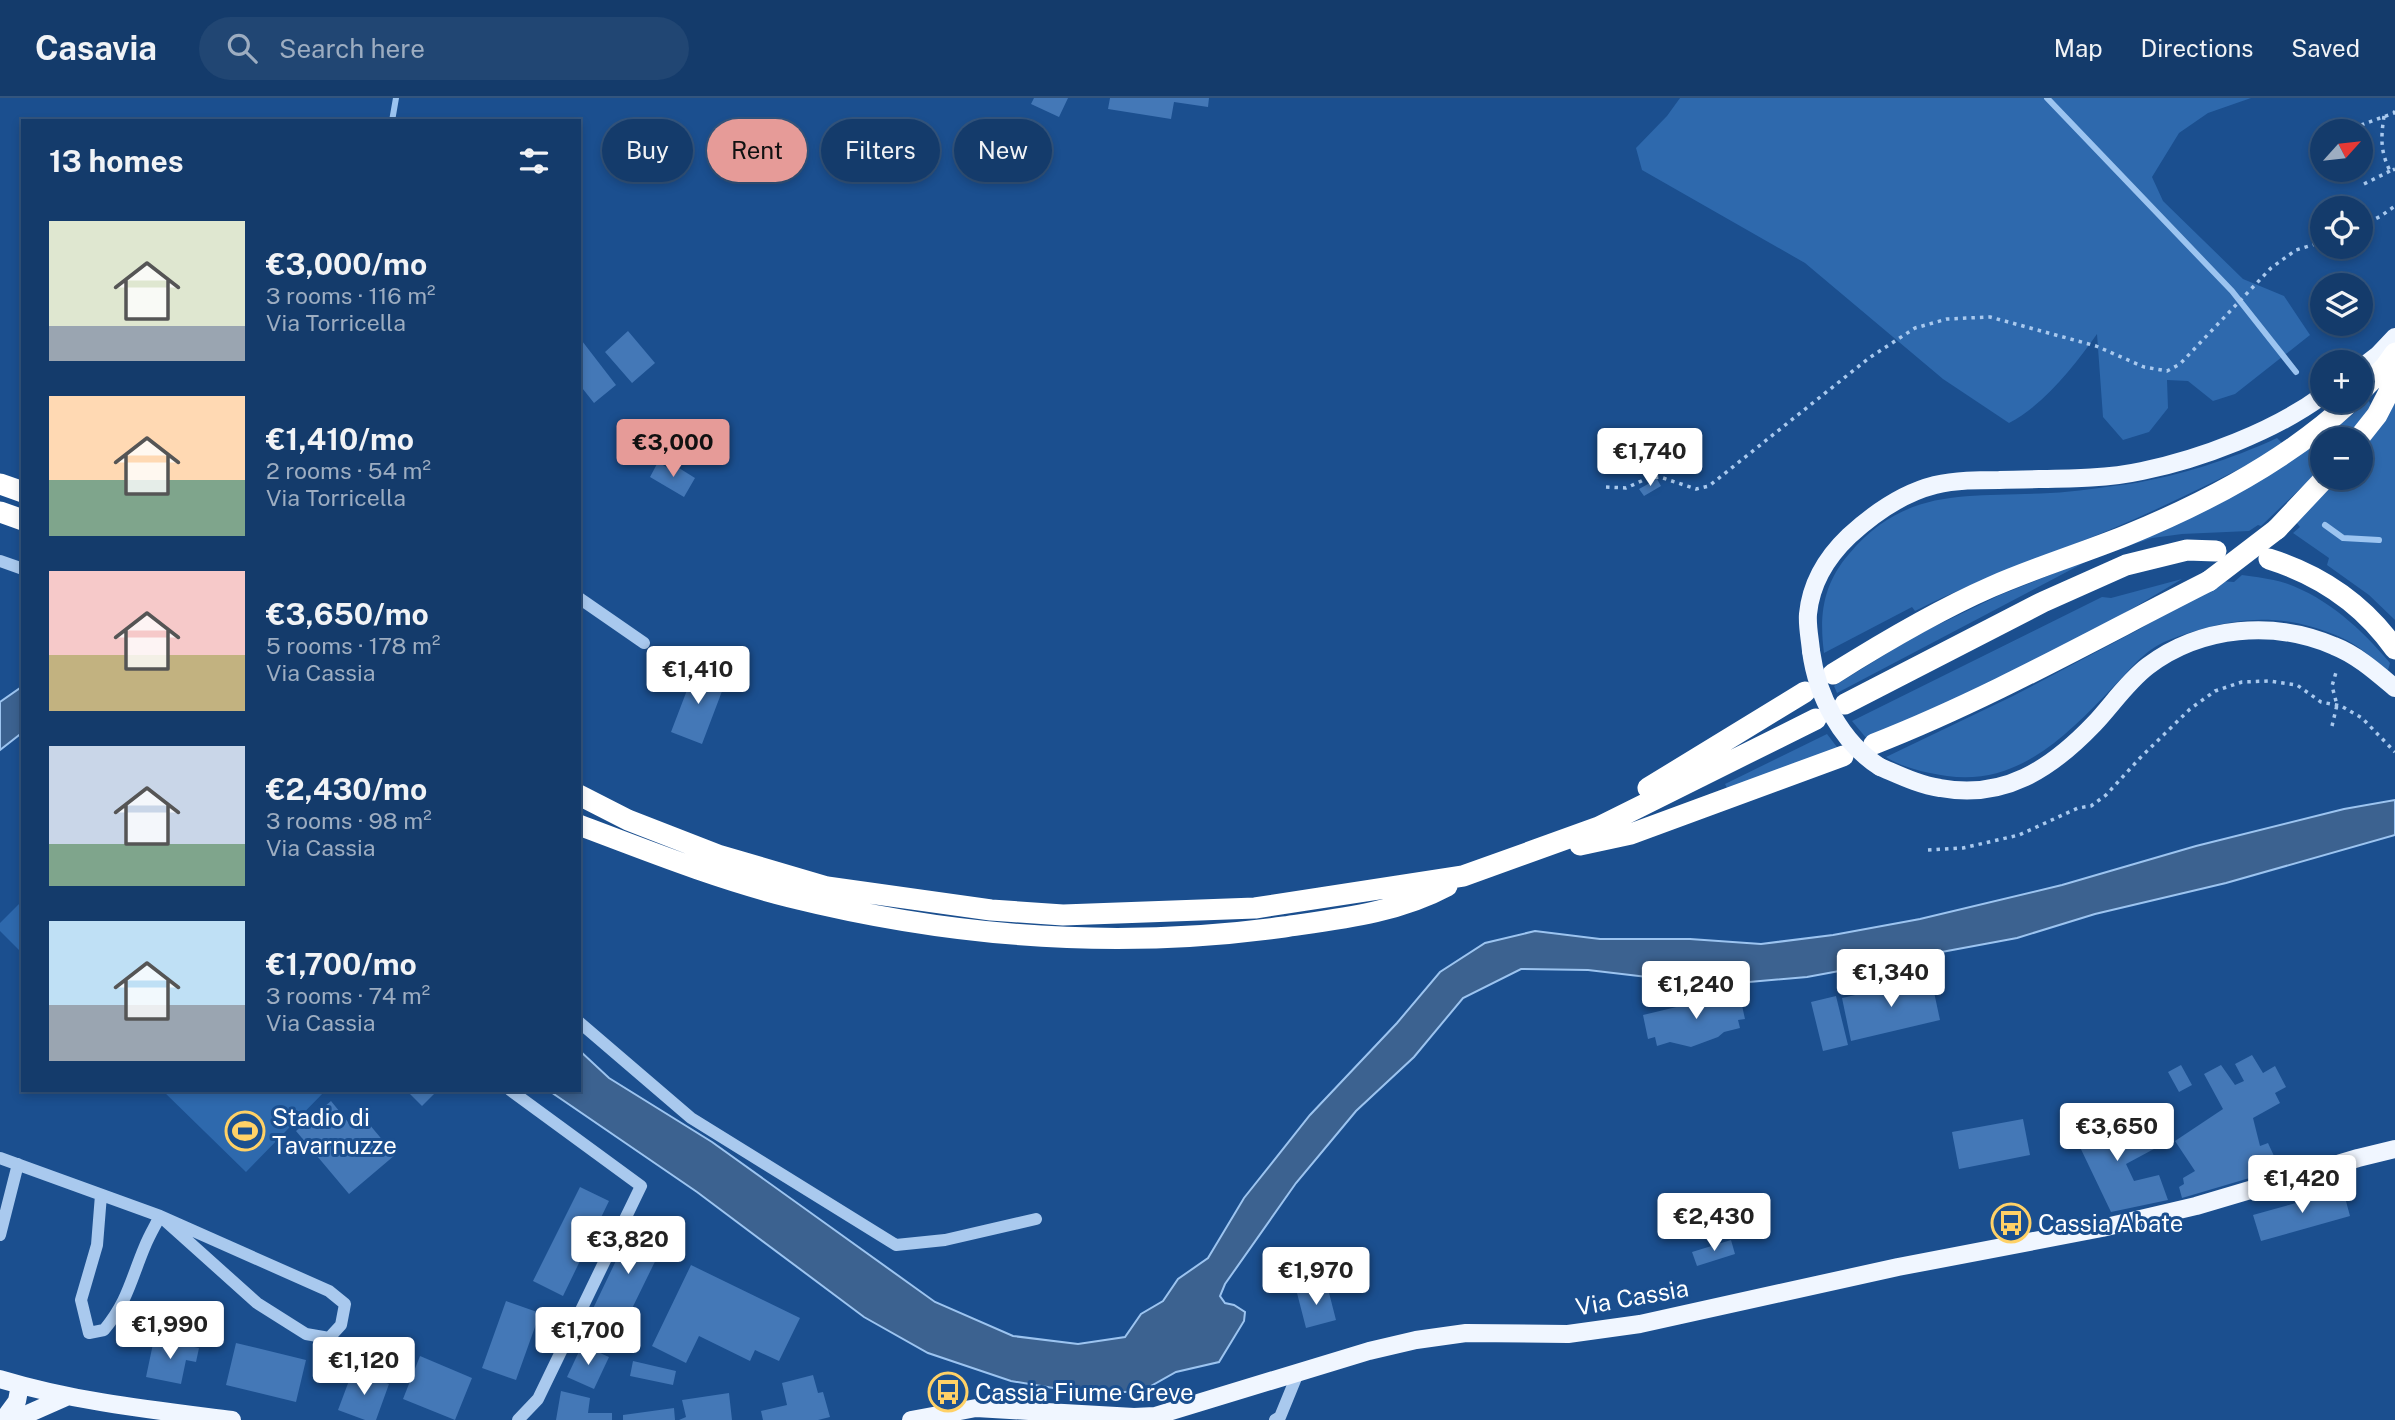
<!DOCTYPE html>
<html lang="en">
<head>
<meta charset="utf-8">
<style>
	body { margin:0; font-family:"Public Sans",sans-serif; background:#214673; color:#f1f3f6; height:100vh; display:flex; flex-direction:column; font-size:26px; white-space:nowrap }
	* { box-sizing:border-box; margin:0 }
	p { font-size:23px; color:#9dadc1 }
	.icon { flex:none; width:38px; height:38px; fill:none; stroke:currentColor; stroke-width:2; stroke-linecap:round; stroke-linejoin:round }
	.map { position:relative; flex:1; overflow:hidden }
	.panel { position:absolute; left:21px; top:21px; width:560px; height:973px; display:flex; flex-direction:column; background:#143b6b; border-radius:0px; box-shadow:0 4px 10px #0003,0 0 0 2px #33557e }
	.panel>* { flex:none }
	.top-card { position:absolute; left:602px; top:21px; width:665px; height:63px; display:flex; gap:14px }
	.needle { width:46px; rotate:63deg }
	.fabs { position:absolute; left:2310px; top:21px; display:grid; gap:14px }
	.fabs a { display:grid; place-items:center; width:63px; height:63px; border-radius:50%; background:#143b6b; box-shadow:0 4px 10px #0003,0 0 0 2px #33557e; font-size:35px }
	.price { position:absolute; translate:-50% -60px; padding:0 16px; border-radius:7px; background:#fff; color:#222; font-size:23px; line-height:46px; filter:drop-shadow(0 2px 4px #0008) }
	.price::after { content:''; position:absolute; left:50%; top:42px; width:21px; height:16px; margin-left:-10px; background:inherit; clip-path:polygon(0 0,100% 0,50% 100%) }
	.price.on { background:#e69b98; color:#111 }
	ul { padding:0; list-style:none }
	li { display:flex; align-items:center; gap:21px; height:175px; padding:0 28px }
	li span { display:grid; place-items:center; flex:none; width:196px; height:140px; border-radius:0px; color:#555 }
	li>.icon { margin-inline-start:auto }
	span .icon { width:84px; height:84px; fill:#fffc; stroke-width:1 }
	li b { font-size:30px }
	h2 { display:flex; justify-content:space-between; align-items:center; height:84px; padding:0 28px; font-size:30px }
	.pill { padding:0 24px; border-radius:32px; background:#143b6b; box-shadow:0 4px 10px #0003,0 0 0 2px #33557e; font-size:24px; line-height:63px }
	.pill.on { background:#e69b98; color:#111 }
	header { display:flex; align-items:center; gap:42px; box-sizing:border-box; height:98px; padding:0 35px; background:#143b6b; border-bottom:2px solid #33557e }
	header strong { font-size:33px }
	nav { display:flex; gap:38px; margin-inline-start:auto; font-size:24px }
	.search { width:490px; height:63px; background:#214673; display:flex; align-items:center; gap:18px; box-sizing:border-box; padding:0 24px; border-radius:38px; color:#9dadc1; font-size:26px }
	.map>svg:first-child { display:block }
	.green { fill:#2e69ad }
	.water { fill:#3c6290; stroke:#9cc4f0; stroke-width:2 }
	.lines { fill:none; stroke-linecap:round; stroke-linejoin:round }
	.stream { stroke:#9cc4f0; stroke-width:6 }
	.building { fill:#4478b7 }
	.path { stroke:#a9c9ee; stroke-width:3.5; stroke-dasharray:3.5 5; stroke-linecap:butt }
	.minor { stroke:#a9c9ee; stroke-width:12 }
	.major { stroke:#f0f6ff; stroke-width:18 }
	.highway { stroke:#fff; stroke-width:21 }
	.major-bridge { stroke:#f0f6ff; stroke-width:18 }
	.highway-bridge { stroke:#fff; stroke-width:21 }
	.labels { text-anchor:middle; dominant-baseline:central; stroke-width:6; stroke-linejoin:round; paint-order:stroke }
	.poi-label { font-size:24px; fill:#fff; stroke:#1b4f8f; text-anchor:start }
	.street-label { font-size:24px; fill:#fff; stroke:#1b4f8f }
</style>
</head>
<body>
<header>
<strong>Casavia</strong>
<div class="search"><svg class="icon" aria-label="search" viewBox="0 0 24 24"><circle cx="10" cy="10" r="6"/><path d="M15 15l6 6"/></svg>Search here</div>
<nav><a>Map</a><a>Directions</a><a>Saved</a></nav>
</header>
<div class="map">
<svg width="2395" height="1322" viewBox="0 0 2395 1322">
	<rect width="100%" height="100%" fill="#1b4f8f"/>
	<!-- green -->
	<path class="green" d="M1680 0H2251L2208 15 2179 35 2152 79 2163 103 2243 181 2284 198 2310 237 2235 296 2213 303 2188 283 2167 282 2168 310 2149 334 2123 342 2103 319 2097 236C2075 267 2044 307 2009 325L1943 281 1805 165 1642 72 1636 50 1667 18Z
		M2369 303 2371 309 2347 341H2322V370L2261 428 2258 427 2249 433 2182 436 2152 440 2119 451 2320 343Z
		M2395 305V522L2369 497 2327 467 2329 460 2293 435 2300 429 2296 424 2340 380H2361V356Z
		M2277 340 2283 346 2278 351C2207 388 2134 424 2059 452 2010 471 1962 489 1915 513L1912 509 1824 555C1819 517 1823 486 1849 456 1907 387 1969 400 2050 395 2076 394 2103 389 2129 386 2179 378 2232 361 2277 340Z
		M2095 459 1837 595 1834 588 1917 537 2000 497Z
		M2242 477C2256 479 2272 481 2285 485 2328 500 2361 531 2390 565L2388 572C2373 561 2357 546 2340 539 2289 517 2246 517 2195 533 2182 537 2166 542 2155 549 2139 559 2126 576 2113 589 2067 637 2019 688 1947 678 1927 675 1903 670 1886 659L2013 598 2138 532 2221 483 2234 484Z
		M2182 481 2098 531 2019 573 1867 641 1852 623 2102 499 2111 500Z
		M1827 636 1840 653 1728 692 1725 686Z
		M23 802V856L0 833V825Z
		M162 992H326L246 1074Z"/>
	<!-- water -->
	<path class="water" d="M23 588V634L0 652V604Z
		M2395 702V737L2226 785 2095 816 2017 840 1807 879 1715 887 1588 872 1521 871 1463 900 1414 959 1356 1013 1296 1085 1225 1186 1220 1198 1225 1205 1234 1207 1245 1214 1244 1223 1219 1264 1176 1274 1142 1293 1089 1296 1011 1283 928 1255 864 1219 697 1094 548 992H579V952L609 980 712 1044 935 1204 1013 1238 1078 1246 1125 1239 1141 1216 1163 1203 1178 1181 1208 1160 1244 1100 1310 1017 1397 925 1440 874 1485 845 1535 833 1600 841H1690L1761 846 1833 837 1920 821 2062 787 2196 748 2344 711Z"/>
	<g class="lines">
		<!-- stream -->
		<path class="stream" d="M2047 0 2232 193 2296 274
			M392 23 396 0
			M2325 427 2343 440 2379 442"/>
	</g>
	<!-- building -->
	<path class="building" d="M1034 0H1068L1059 19 1031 6Z
		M1110 0H1209L1208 9 1174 4 1171 21 1108 11Z
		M628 233 655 265 632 285 605 254Z
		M579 239 616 287 594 305 579 286Z
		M658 364 676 375 679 370 695 380 684 399 650 379Z
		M1657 381 1661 388 1644 398 1639 391Z
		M697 566 715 573 711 583 724 588 702 646 671 634Z
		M1931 880 1940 922 1851 943 1842 900Z
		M1739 894 1745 921 1738 922 1740 930 1724 934 1718 939 1691 949 1670 944 1657 948 1655 939 1648 941 1643 917Z
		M1836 898 1848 947 1823 953 1811 904Z
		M2252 957 2263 975 2275 968 2286 989 2275 995 2280 1005 2253 1020 2260 1048 2268 1045 2280 1071 2182 1100 2179 1089 2184 1086 2183 1080 2195 1073 2175 1043 2223 1011 2204 976 2221 967 2235 987 2244 983 2235 966Z
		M2181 967 2192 987 2179 994 2168 974Z
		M406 992H438L422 1008Z
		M331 1003 348 1024 359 1014 395 1057 349 1096 296 1033Z
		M2094 1008 2110 1038 2097 1045 2100 1050 2115 1042 2117 1047 2144 1039 2155 1031 2165 1045 2126 1066 2134 1083 2159 1077 2168 1102 2111 1114 2067 1022Z
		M2023 1021 2030 1057 1959 1071 1952 1034Z
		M580 1089 609 1103 563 1198 533 1183Z
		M2343 1092 2350 1118 2261 1143 2253 1117Z
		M636 1121 668 1137 620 1235 589 1219Z
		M1731 1142 1735 1156 1697 1168 1692 1154Z
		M691 1167 800 1220 779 1263 755 1252 750 1263 699 1238 686 1265 652 1248Z
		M1327 1187 1336 1222 1306 1230 1297 1195Z
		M506 1203 540 1215 516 1282 482 1270Z
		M154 1241 199 1250 196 1264 186 1262 181 1286 146 1279Z
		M236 1245 306 1262 296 1304 226 1287Z
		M582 1247 609 1259 594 1291 567 1279Z
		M420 1258 472 1280 455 1322 403 1301Z
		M633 1263 676 1273 673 1287 630 1278Z
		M353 1272 389 1286 376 1322H365L338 1312Z
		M813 1277 818 1295 823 1294 830 1319 818 1322H763L761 1313 787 1307 782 1285Z
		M561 1293 590 1300 588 1315H612V1322H556Z
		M729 1295 732 1322H679L686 1319 682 1302Z
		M674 1310 675 1322H623V1317Z"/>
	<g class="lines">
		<!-- path -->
		<path class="path" d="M2384 18C2381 39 2380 53 2390 73L2395 71
			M2361 27 2394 15 2395 12
			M2364 86 2390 73
			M2361 128 2381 118 2395 108
			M1606 389 1626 390 1648 380 1660 379 1696 391 1709 388 1869 260 1915 230 1947 221 1990 219 2096 248 2144 269 2167 273 2180 266 2271 170 2296 152 2322 144
			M2332 628 2337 607 2332 588 2337 571
			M1928 752 1963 750 2019 737 2078 710 2091 708 2106 697 2140 660 2190 611 2215 593 2242 584 2269 583 2297 587 2321 604 2341 608 2362 620 2395 654"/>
		<!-- minor -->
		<path class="minor" d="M0 463 23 471
			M579 500 644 545
			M579 924 691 1020 896 1147 945 1142 1036 1121
			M510 992 641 1088 538 1301 518 1322
			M0 1060 160 1118 329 1193 345 1206 341 1227 329 1240 306 1236 257 1205 160 1118
			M101 1097 97 1147 81 1202 89 1235 104 1232C128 1203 131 1181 145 1148 149 1138 155 1128 160 1118
			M0 1137 18 1066
			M1275 1322 1280 1319 1298 1275"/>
		<!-- major -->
		<path class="major" d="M2361 270 2378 257 2395 239
			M1811 553C1810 541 1807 528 1808 516 1811 485 1827 459 1849 438 1873 416 1903 395 1935 387 1956 382 1978 382 1999 382 2046 380 2096 383 2142 373 2201 361 2274 333 2322 298
			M1880 669C1899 677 1919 687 1940 690 2004 702 2051 671 2094 626 2112 607 2127 584 2148 568 2201 528 2274 522 2334 548 2357 557 2376 574 2395 590
			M0 1281C76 1304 153 1312 232 1322
			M3 1322 17 1303 20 1287
			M14 1322 66 1299
			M911 1322 976 1310 1134 1319 1155 1318 1369 1253 1416 1242 1466 1235 1568 1236 1640 1226 1898 1169 2102 1130 2196 1108 2358 1060 2395 1051"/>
		<!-- highway -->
		<path class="highway" d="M2361 293 2385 269 2395 255
			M2358 341 2377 317 2395 282
			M0 386 23 394
			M0 414 23 422
			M2277 431 2325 380
			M2269 461C2320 477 2364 507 2395 551
			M1833 576C1884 544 1936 513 1991 489 2034 470 2080 456 2125 438 2206 405 2287 363 2351 303
			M1845 606 2043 504 2126 467 2187 452 2216 453
			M1874 646C1989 601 2098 539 2209 483
			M1648 690 1805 594
			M579 697 628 722 718 757 827 789 991 812 1063 817 1255 810 1463 778 1599 729 1816 621
			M579 727C648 753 718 781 790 799 951 839 1119 852 1284 829 1339 821 1397 815 1447 788
			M1580 747 1631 736 1843 658"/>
		<!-- major-bridge -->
		<path class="major-bridge" d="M1811 553C1817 598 1841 644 1880 669"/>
		<!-- highway-bridge -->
		<path class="highway-bridge" d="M2209 483 2277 431"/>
	</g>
	<!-- icons -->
	<defs>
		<symbol id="stadium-ring" viewBox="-11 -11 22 22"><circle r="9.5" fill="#1b4f8f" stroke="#ffd166" stroke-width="1.5"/><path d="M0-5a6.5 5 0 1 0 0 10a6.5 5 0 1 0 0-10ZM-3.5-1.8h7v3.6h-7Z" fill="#ffd166"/></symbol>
		<symbol id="bus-ring" viewBox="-11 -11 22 22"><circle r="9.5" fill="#1b4f8f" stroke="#ffd166" stroke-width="1.5"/><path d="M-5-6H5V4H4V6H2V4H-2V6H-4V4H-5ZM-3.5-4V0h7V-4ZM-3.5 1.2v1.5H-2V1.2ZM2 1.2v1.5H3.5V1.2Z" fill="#ffd166"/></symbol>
	</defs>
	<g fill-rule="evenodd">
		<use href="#stadium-ring" x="223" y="1011" width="44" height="44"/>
		<use href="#bus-ring" x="1989" y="1103" width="44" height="44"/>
		<use href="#bus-ring" x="926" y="1272" width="44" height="44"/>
	</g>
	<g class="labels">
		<!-- poi labels -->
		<g class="poi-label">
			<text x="272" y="1019">Stadio di<tspan x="272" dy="28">Tavarnuzze</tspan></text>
			<text x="2038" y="1125">Cassia Abate</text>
			<text x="975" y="1294">Cassia Fiume Greve</text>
		</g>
		<!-- street labels -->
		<g class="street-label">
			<text transform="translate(1632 1199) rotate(-10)">Via Cassia</text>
		</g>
	</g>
</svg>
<div class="fabs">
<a><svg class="needle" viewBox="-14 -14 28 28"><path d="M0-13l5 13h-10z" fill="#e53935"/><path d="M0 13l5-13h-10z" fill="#9dadc1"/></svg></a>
<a><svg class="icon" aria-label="locate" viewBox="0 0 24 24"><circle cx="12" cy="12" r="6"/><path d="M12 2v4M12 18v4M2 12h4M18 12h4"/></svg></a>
<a><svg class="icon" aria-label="layers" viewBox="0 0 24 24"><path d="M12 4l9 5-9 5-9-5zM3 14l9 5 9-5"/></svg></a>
<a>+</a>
<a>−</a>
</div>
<b class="price on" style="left:673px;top:381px">€3,000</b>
<b class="price" style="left:1650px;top:390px">€1,740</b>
<b class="price" style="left:698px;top:608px">€1,410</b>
<b class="price" style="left:1891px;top:911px">€1,340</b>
<b class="price" style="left:1696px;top:923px">€1,240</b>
<b class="price" style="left:2117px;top:1065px">€3,650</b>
<b class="price" style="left:2302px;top:1117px">€1,420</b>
<b class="price" style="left:1714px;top:1155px">€2,430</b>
<b class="price" style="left:628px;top:1178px">€3,820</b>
<b class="price" style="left:1316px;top:1209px">€1,970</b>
<b class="price" style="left:170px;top:1263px">€1,990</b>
<b class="price" style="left:588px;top:1269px">€1,700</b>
<b class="price" style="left:364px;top:1299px">€1,120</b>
<div class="top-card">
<a class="pill">Buy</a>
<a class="pill on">Rent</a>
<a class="pill">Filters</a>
<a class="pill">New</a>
</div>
<section class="panel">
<h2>13 homes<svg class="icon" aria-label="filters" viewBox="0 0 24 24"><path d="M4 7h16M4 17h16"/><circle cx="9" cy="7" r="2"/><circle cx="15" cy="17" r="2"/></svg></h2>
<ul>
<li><span style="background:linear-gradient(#dfe7d0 75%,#9aa5b1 0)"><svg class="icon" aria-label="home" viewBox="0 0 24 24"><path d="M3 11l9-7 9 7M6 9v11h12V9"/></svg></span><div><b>€3,000/mo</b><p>3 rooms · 116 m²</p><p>Via Torricella</p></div></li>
<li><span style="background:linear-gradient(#ffd9b3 60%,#7fa58c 0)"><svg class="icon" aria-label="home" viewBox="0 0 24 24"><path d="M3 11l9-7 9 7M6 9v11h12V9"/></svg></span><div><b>€1,410/mo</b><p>2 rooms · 54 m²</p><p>Via Torricella</p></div></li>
<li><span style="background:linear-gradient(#f6c9c9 60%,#c2b280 0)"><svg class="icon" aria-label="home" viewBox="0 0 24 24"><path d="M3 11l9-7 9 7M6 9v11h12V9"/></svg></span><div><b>€3,650/mo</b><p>5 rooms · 178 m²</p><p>Via Cassia</p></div></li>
<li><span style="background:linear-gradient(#c9d6e8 70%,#7fa58c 0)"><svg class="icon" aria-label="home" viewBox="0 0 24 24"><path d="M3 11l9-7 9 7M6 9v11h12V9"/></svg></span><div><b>€2,430/mo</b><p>3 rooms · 98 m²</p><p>Via Cassia</p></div></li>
<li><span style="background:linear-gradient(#bfe0f5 60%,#9aa5b1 0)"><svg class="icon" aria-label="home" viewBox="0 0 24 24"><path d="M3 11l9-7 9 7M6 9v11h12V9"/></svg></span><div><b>€1,700/mo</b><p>3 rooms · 74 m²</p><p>Via Cassia</p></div></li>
</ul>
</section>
</div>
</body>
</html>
